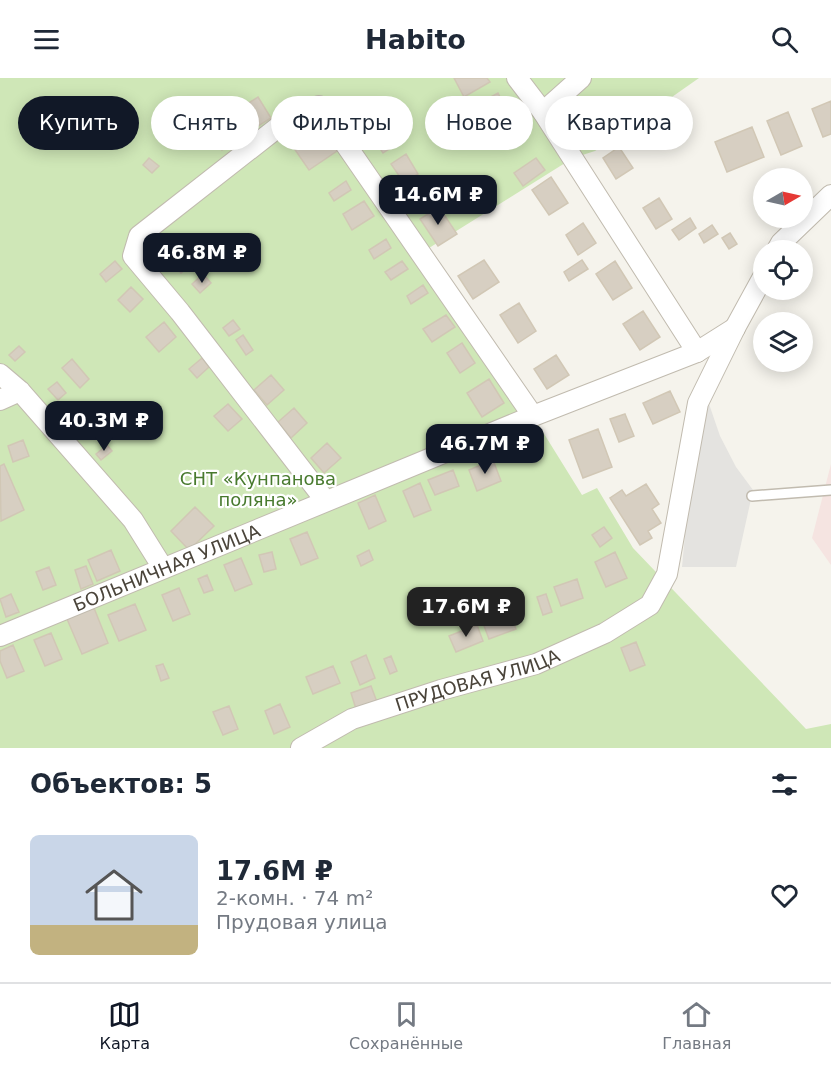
<!DOCTYPE html>
<html lang="ru">
<head>
<meta charset="utf-8">
<style>
	body { margin:0; font-family:"DejaVu Sans",sans-serif; background:#f2f2f3; color:#1f2937; height:100vh; display:flex; flex-direction:column; font-size:22px; white-space:nowrap }
	* { box-sizing:border-box; margin:0 }
	p { font-size:20px; color:#747a83 }
	.icon { flex:none; width:33px; height:33px; fill:none; stroke:currentColor; stroke-width:2; stroke-linecap:round; stroke-linejoin:round }
	.map { position:relative; height:670px; overflow:hidden }
	.drawer { display:flex; flex-direction:column; background:#fff; flex:1 }
	.drawer>* { flex:none }
	.hud { position:absolute; left:18px; top:18px; width:795px; height:54px; display:flex; gap:12px }
	.needle { width:39px; rotate:81deg }
	.tools { position:absolute; left:753px; top:90px; display:grid; gap:12px }
	.tools a { display:grid; place-items:center; width:60px; height:60px; border-radius:50%; background:#fff; box-shadow:0 3px 15px #0003; font-size:30px }
	.price { position:absolute; translate:-50% -51px; padding:0 14px; border-radius:12px; background:#111827; color:#fff; font-size:20px; line-height:39px; filter:drop-shadow(0 2px 3px #0008) }
	.price::after { content:''; position:absolute; left:50%; top:36px; width:18px; height:14px; margin-left:-9px; background:inherit; clip-path:polygon(0 0,100% 0,50% 100%) }
	.price.on { background:#222; color:#fff }
	ul { padding:0; list-style:none }
	li { display:flex; align-items:center; gap:18px; height:150px; padding:0 30px }
	li span { display:grid; place-items:center; flex:none; width:168px; height:120px; border-radius:9px; color:#555 }
	li>.icon { margin-inline-start:auto }
	span .icon { width:72px; height:72px; fill:#fffc; stroke-width:1 }
	li b { font-size:26px }
	h2 { display:flex; justify-content:space-between; align-items:center; height:72px; padding:0 30px; font-size:26px }
	.tag { padding:0 21px; border-radius:27px; background:#fff; box-shadow:0 3px 15px #0003; font-size:21px; line-height:54px }
	.tag.on { background:#111827; color:#fff }
	header { display:flex; justify-content:space-between; align-items:center; height:78px; padding:0 30px; background:#fff; font-size:27px; font-weight:600 }
	.tabs { display:flex; justify-content:space-around; align-items:center; height:84px; border-top:2px solid #e0e1e3; background:#fff; font-size:16px; color:#747a83 }
	.tabs a { display:grid; justify-items:center; gap:3px }
	.tabs .on { color:#111827 }
	.map>svg:first-child { display:block }
	.medical { fill:#f5e4e1 }
	.green { fill:#cfe7b7 }
	.parking { fill:#e4e3e0 }
	.building { fill:#d7cfc2; stroke:#d1c7b5; stroke-width:1.5 }
	.lines { fill:none; stroke-linecap:round; stroke-linejoin:round }
	.lane-casing { stroke:#c1bbaf; stroke-width:12 }
	.street-casing { stroke:#c1bbaf; stroke-width:22 }
	.lane { stroke:#fff; stroke-width:9 }
	.street { stroke:#fff; stroke-width:20 }
	.labels { text-anchor:middle; dominant-baseline:central; stroke-width:4.5; stroke-linejoin:round; paint-order:stroke }
	.park-label { font-size:18px; fill:#487a2e; stroke:#fff }
	.street-label { font-size:18px; fill:#4a443a; stroke:#fff }
</style>
</head>
<body>
<header><svg class="icon" aria-label="menu" viewBox="0 0 24 24"><path d="M4 6h16M4 12h16M4 18h16"/></svg>Habito<svg class="icon" aria-label="search" viewBox="0 0 24 24"><circle cx="10" cy="10" r="6"/><path d="M15 15l6 6"/></svg></header>
<div class="map">
<svg width="831" height="670" viewBox="0 0 831 670">
	<rect width="100%" height="100%" fill="#f5f3ec"/>
	<!-- medical -->
	<path class="medical" d="M831 386V487L812 460Z"/>
	<!-- green -->
	<path class="green" d="M0 0H699L595 73 573 80 421 175 533 338 582 417 597 410 633 470 806 651 831 646V670H0Z"/>
	<!-- parking -->
	<path class="parking" d="M708 323 720 358 736 389 753 412 736 489H682L689 414Z"/>
	<!-- building -->
	<path class="building" d="M454 0H487L490 4 464 19Z
		M498 15 509 37 483 51 472 29Z
		M258 19 271 40 252 52 239 31Z
		M831 23V56L823 59 812 31Z
		M602 34 617 57 599 69 584 46Z
		M788 34 802 68 781 77 767 43Z
		M227 39 240 60 222 72 208 51Z
		M386 43 400 64 383 75 369 54Z
		M321 47 337 73 309 92 291 66Z
		M752 49 764 79 727 94 715 64Z
		M619 69 633 90 616 101 603 80Z
		M406 76 418 96 404 105 391 86Z
		M149 80 159 88 152 95 143 87Z
		M536 80 545 92 523 108 514 95Z
		M551 99 568 125 549 137 532 112Z
		M346 103 351 112 334 123 329 115Z
		M659 120 672 141 656 151 643 130Z
		M364 123 374 138 352 152 343 136Z
		M439 129 457 156 438 168 420 141Z
		M690 140 696 150 679 162 672 152Z
		M583 145 596 165 578 177 566 157Z
		M712 147 718 156 704 165 699 156Z
		M730 155 737 166 729 171 722 160Z
		M386 161 391 170 374 181 369 172Z
		M179 165 195 184 181 195 165 177Z
		M484 182 499 204 473 221 458 198Z
		M582 182 588 191 569 203 564 194Z
		M115 183 122 191 106 204 100 196Z
		M402 183 408 191 391 202 385 194Z
		M615 183 632 210 613 222 596 196Z
		M203 196 211 205 200 215 192 206Z
		M423 207 428 215 411 226 407 218Z
		M131 209 143 221 130 234 118 222Z
		M519 225 536 253 518 265 500 237Z
		M643 233 660 259 640 272 623 246Z
		M446 237 455 249 432 264 423 251Z
		M233 242 240 251 229 258 223 250Z
		M164 244 176 259 159 274 146 259Z
		M243 257 253 272 246 277 236 262Z
		M462 265 475 285 460 295 447 275Z
		M19 268 25 274 15 283 9 277Z
		M556 277 569 297 547 311 534 291Z
		M202 280 209 289 197 300 189 291Z
		M72 281 89 301 80 310 62 290Z
		M271 297 284 312 267 327 254 312Z
		M489 301 504 325 482 339 467 315Z
		M57 304 66 315 58 322 48 311Z
		M670 313 680 334 653 346 643 325Z
		M228 326 242 341 228 353 214 338Z
		M294 330 307 345 291 360 278 344Z
		M625 336 634 358 619 364 610 341Z
		M598 351 612 389 583 400 569 362Z
		M23 362 29 378 13 384 8 368Z
		M327 365 341 380 324 395 311 380Z
		M107 367 112 373 101 382 96 376Z
		M493 382 501 403 477 413 469 392Z
		M4 386 24 432 1 443 0 388Z
		M453 392 459 408 435 417 428 402Z
		M420 405 431 432 414 439 403 413Z
		M646 406 659 426 652 431 661 445 648 453 652 460 640 467 610 420 622 412 626 418Z
		M375 417 386 443 369 451 358 425Z
		M195 429 214 448 189 472 171 453Z
		M604 449 612 460 600 469 592 457Z
		M307 454 318 480 301 487 290 461Z
		M111 472 120 493 97 503 88 482Z
		M369 472 373 482 361 488 357 478Z
		M272 474 276 491 264 494 259 477Z
		M615 474 627 500 606 509 595 484Z
		M241 480 252 506 235 513 224 487Z
		M86 488 93 506 81 511 75 492Z
		M49 489 56 507 43 512 36 494Z
		M207 497 213 512 204 515 198 501Z
		M577 501 583 520 561 528 554 509Z
		M179 510 190 536 173 543 162 517Z
		M500 510 516 551 489 561 474 521Z
		M11 516 19 534 6 539 0 521Z
		M546 516 552 534 543 537 537 519Z
		M135 526 146 552 119 563 108 537Z
		M94 530 108 565 82 576 67 541Z
		M477 547 483 563 456 574 449 558Z
		M51 555 62 581 45 588 34 562Z
		M636 564 645 587 630 593 621 570Z
		M13 567 24 593 7 600 0 583V573Z
		M366 577 375 600 360 607 351 584Z
		M391 578 397 593 390 596 384 581Z
		M163 586 169 600 161 603 156 588Z
		M333 588 340 605 313 616 306 599Z
		M371 608 377 624 356 631 351 615Z
		M280 626 290 649 274 656 265 633Z
		M229 628 238 651 223 657 213 634Z"/>
	<g class="lines">
		<defs>
			<path id="lane" d="M752 418 831 412"/>
			<g id="street">
				<path d="M517 0 543 34 697 274"/>
				<path d="M543 34 581 0"/>
				<path d="M777 172 781 165 831 117"/>
				<path d="M0 296 20 313 133 442 163 490"/>
				<path d="M0 322 20 313"/>
				<path d="M325 422 180 234 133 178 139 158 291 39 319 28 533 338"/>
				<path id="s1" d="M0 558 533 338 697 274 735 250"/>
				<path id="s2" d="M301 670 352 641 441 612 536 586 605 555 650 527 667 496 698 325 735 250 764 197"/>
			</g>
		</defs>
		<!-- lane casing -->
		<use href="#lane" class="lane-casing"/>
		<!-- street casing -->
		<use href="#street" class="street-casing"/>
		<!-- lane -->
		<use href="#lane" class="lane"/>
		<!-- street -->
		<use href="#street" class="street"/>
	</g>
	<g class="labels">
		<!-- park labels -->
		<g class="park-label">
			<text x="258" y="400">СНТ «Кунпанова<tspan x="258" dy="21">поляна»</tspan></text>
		</g>
		<!-- street labels -->
		<g class="street-label">
			<text stroke="none"><textPath href="#s1" startOffset="180">БОЛЬНИЧНАЯ УЛИЦА</textPath></text>
			<text stroke="none"><textPath href="#s2" startOffset="190">ПРУДОВАЯ УЛИЦА</textPath></text>
		</g>
	</g>
</svg>
<div class="tools">
<a><svg class="needle" viewBox="-14 -14 28 28"><path d="M0-13l5 13h-10z" fill="#e53935"/><path d="M0 13l5-13h-10z" fill="#747a83"/></svg></a>
<a><svg class="icon" aria-label="locate" viewBox="0 0 24 24"><circle cx="12" cy="12" r="6"/><path d="M12 2v4M12 18v4M2 12h4M18 12h4"/></svg></a>
<a><svg class="icon" aria-label="layers" viewBox="0 0 24 24"><path d="M12 4l9 5-9 5-9-5zM3 14l9 5 9-5"/></svg></a>
</div>
<b class="price" style="left:438px;top:148px">14.6M ₽</b>
<b class="price" style="left:202px;top:206px">46.8M ₽</b>
<b class="price" style="left:104px;top:374px">40.3M ₽</b>
<b class="price" style="left:485px;top:397px">46.7M ₽</b>
<b class="price on" style="left:466px;top:560px">17.6M ₽</b>
<div class="hud">
<a class="tag on">Купить</a>
<a class="tag">Снять</a>
<a class="tag">Фильтры</a>
<a class="tag">Новое</a>
<a class="tag">Квартира</a>
</div>
</div>
<section class="drawer">
<h2>Объектов: 5<svg class="icon" aria-label="filters" viewBox="0 0 24 24"><path d="M4 7h16M4 17h16"/><circle cx="9" cy="7" r="2"/><circle cx="15" cy="17" r="2"/></svg></h2>
<ul>
<li><span style="background:linear-gradient(#c9d6e8 75%,#c2b280 0)"><svg class="icon" aria-label="home" viewBox="0 0 24 24"><path d="M3 11l9-7 9 7M6 9v11h12V9"/></svg></span><div><b>17.6M ₽</b><p>2-комн. · 74 m²</p><p>Прудовая улица</p></div><svg class="icon" aria-label="heart" viewBox="0 0 24 24"><path d="M12 20l-8-8c-3-5 5-10 8-4 3-6 11-1 8 4z"/></svg></li>
</ul>
</section>
<nav class="tabs">
<a class="on"><svg class="icon" aria-label="map" viewBox="0 0 24 24"><path d="M3 6l6-2 6 2 6-2v14l-6 2-6-2-6 2zM9 4v14M15 6v14"/></svg>Карта</a>
<a><svg class="icon" aria-label="saved" viewBox="0 0 24 24"><path d="M7 4h10v16l-5-4-5 4z"/></svg>Сохранённые</a>
<a><svg class="icon" aria-label="home" viewBox="0 0 24 24"><path d="M3 11l9-7 9 7M6 9v11h12V9"/></svg>Главная</a>
</nav>
</body>
</html>
